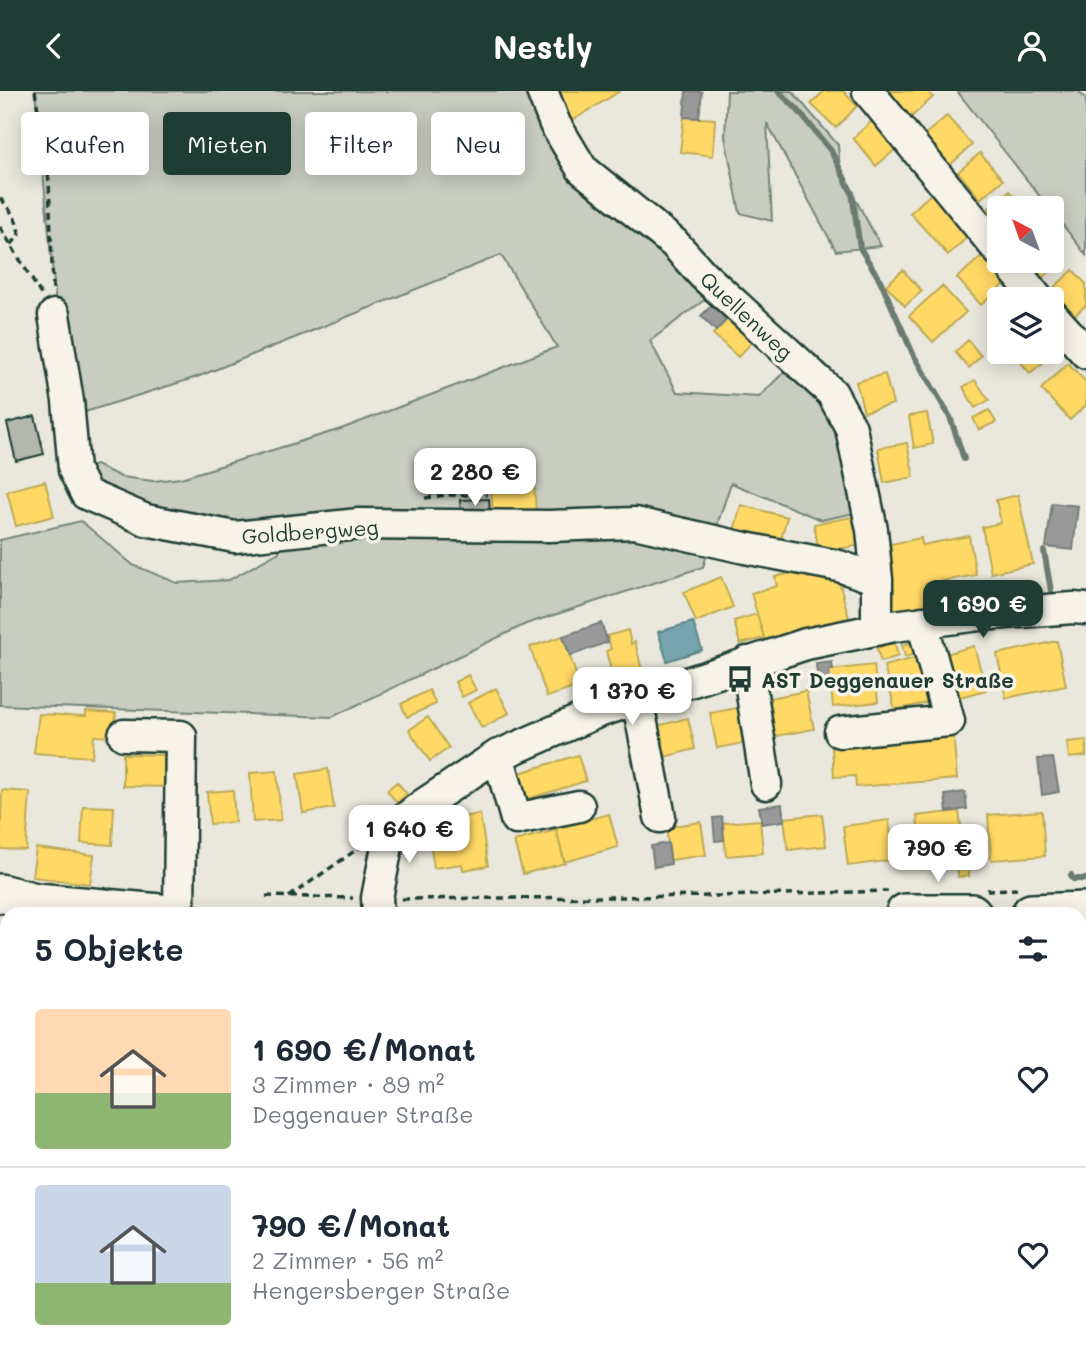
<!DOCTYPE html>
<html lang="de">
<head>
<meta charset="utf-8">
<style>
	body { margin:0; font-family:Mali,sans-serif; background:#f6f6f7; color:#1f2937; height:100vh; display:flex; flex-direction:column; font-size:26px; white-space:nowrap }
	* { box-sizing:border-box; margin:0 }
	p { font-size:23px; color:#747a83 }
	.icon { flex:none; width:38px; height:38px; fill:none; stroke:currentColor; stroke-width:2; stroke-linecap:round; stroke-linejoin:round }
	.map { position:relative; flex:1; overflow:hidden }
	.drawer { position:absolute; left:0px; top:816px; width:1087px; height:450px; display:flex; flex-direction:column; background:#fff; border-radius:21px 21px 0 0; box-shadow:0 4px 18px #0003 }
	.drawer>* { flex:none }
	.guide { position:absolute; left:21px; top:21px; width:700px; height:63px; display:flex; gap:14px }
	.needle { width:46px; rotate:319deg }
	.tools { position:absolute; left:987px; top:105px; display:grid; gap:14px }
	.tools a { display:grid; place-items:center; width:77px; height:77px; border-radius:7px; background:#fff; box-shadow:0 4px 18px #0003; font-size:35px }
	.price { position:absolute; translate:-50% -60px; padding:0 16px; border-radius:14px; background:#fff; color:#222; font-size:23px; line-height:46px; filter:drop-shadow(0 2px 4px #0008) }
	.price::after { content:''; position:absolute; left:50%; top:42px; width:21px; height:16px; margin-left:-10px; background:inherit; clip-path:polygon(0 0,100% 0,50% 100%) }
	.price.on { background:#1f3d34; color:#fff }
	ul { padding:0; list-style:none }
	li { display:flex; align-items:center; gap:21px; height:175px; padding:0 35px }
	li+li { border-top:2px solid #e0e1e3 }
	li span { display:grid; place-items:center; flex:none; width:196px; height:140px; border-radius:7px; color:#555 }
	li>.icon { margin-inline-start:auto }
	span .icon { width:84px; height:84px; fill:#fffc; stroke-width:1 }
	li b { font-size:30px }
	h2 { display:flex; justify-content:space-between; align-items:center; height:84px; padding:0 35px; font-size:30px }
	.chip { padding:0 24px; border-radius:7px; background:#fff; box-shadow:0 4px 18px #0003; font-size:24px; line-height:63px }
	.chip.on { background:#1f3d34; color:#fff }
	header { display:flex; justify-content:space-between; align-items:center; height:91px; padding:0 35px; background:#1f3d34; color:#fff; font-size:32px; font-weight:700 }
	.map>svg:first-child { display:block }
	.built { fill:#d9dacf }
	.green { fill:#c8ccc1; stroke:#74847a; stroke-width:2 }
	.homes { fill:#ffd966; stroke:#bcaa57; stroke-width:2 }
	.public { fill:#76a5af; stroke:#5c868a; stroke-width:2 }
	.industry { fill:#999; stroke:#747d7b; stroke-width:2 }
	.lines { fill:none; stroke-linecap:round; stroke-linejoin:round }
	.stream { stroke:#6a7c72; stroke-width:6 }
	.building { fill:#b2b8ae; stroke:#1f3d34; stroke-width:2 }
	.minor-casing { stroke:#1f3d34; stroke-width:35 }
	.major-casing { stroke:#1f3d34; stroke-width:42 }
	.path { stroke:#1f3d34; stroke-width:3.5; stroke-dasharray:7 5; stroke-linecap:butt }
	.minor { stroke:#f7f3e8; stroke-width:30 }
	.major { stroke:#f7f3e8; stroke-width:37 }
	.labels { text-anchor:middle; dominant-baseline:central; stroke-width:7; stroke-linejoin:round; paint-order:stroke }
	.street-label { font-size:21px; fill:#1f3d34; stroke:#f7f3e8 }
	.poi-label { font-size:21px; font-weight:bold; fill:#1f3d34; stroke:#f7f3e8; text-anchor:start }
</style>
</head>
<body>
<header><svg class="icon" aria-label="back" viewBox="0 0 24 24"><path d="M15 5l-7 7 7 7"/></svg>Nestly<svg class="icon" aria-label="person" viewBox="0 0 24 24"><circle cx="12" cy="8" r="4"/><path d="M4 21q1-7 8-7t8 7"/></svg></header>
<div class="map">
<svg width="1086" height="1265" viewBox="0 0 1086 1265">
	<rect width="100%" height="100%" fill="#eae8dd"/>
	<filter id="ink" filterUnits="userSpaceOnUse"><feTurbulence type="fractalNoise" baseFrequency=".0143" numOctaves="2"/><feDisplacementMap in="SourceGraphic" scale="14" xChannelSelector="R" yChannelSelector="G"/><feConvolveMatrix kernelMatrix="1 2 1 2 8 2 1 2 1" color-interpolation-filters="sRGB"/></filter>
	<g filter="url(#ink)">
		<!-- built -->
		<path class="built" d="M0 868H7V1250L0 1245Z
			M1080 981 1086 983V1265H1031L1030 1258H1080Z
			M19 1258H473L472 1265H28Z
			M576 1258H719L714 1265H606Z"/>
		<!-- green -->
		<path class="green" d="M35 0H539L634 131 707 207 650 250 677 301 759 306 789 276 816 293 841 341 860 421 821 429 731 392 703 476 526 533 332 626 0 614V449L81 430 133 474 177 492 229 489 279 461 280 440 146 427 77 379 96 374 121 386 153 390 181 387 341 338 557 256 501 164 197 286 82 322 57 224Z
			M727 0H792L838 54 840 80 881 155 836 160 767 32 772 130 740 122 725 46Z
			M957 0H1078L1086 8V164L1052 120V117H1049Z
			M1080 862H1086V957L1080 955Z
			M0 898 7 900V946L0 944Z"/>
		<!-- homes -->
		<path class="homes" d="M550 0H620L570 31Z
			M824 0H843L857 15 836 37 811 13Z
			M888 0H927L933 6 908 29 885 3Z
			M947 25 972 54 950 74 924 44Z
			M684 26 715 28 713 65 680 61Z
			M872 30 896 58 876 75 853 47Z
			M980 62 1003 89 980 108 958 81Z
			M934 100 972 142 948 164 910 122Z
			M1009 100 1024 117H999V134L987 119Z
			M1052 160 1062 171 1041 188 1025 170H1052Z
			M983 164 1007 191 981 214 957 187Z
			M903 179 922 200 905 215 886 194Z
			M1073 179 1086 193V214L1073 226 1050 200Z
			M942 195 966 221 933 251 909 225Z
			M731 224 756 247 738 266 713 243Z
			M968 249 981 265 969 277 955 261Z
			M1052 251 1058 259 1030 282 1012 261H1052Z
			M1068 272 1086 291V314L1070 329 1041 298Z
			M885 283 893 313 864 321 856 291Z
			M975 289 989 309 975 317 963 296Z
			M989 319 996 331 979 339 973 327Z
			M927 322 933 353 914 357 909 325Z
			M907 352 914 386 884 392 878 357Z
			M45 390 54 425 16 435 7 400Z
			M534 392 536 422 493 425 491 395Z
			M1018 404 1033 473 991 482 982 436 1001 432 996 409Z
			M741 414 787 426 779 456 733 444Z
			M858 425 862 454 819 461 814 433Z
			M969 445 976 484 926 493 931 520 894 527 881 455 921 447 922 454Z
			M805 478 808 487 836 479 849 527 765 550 751 502 777 495 775 486Z
			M721 486 733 516 696 531 684 501Z
			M757 523 764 547 740 553 734 530Z
			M628 539 631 553 635 551 642 579 613 587 606 560 611 558 607 545Z
			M563 545 580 595 547 606 530 556Z
			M894 549 898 565 881 571 876 554Z
			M920 549 923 561 905 566 902 554Z
			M1057 550 1066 595 1006 607 997 563Z
			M974 555 986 599 953 608 942 564Z
			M923 565 934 610 895 619 884 575Z
			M874 574 878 611 833 616 829 579Z
			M468 584 476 599 462 606 455 591Z
			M496 597 509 622 482 637 468 612Z
			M429 599 436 613 407 626 401 613Z
			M806 600 814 638 771 646 765 608Z
			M749 615 755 650 717 657 710 622Z
			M86 620 116 622 114 646 94 645 92 666 34 662 39 623 86 625Z
			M428 626 449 657 430 670 409 639Z
			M688 627 695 658 656 668 649 637Z
			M953 638 957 688 856 696 855 685 834 686 832 656 853 655V646Z
			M1086 649V665L1069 667 1067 651Z
			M123 663 174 664V696L123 695Z
			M578 664 586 690 524 709 516 683Z
			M328 678 334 717 303 722 297 683Z
			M277 680 281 729 253 731 250 682Z
			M397 691 407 703 397 712 387 699Z
			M2 699 30 701 26 759 0 758Z
			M233 699 235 731 210 733 207 701Z
			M83 715 114 716 112 754 81 752Z
			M959 720 964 759 921 765 917 725Z
			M1042 720 1045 765 991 769 988 724Z
			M480 723 488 775 463 779 462 773 434 777 429 743 451 739 449 728Z
			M609 723 618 756 564 771 556 737Z
			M822 723 826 755 788 759 784 727Z
			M760 729 763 762 726 765 723 732Z
			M889 729 894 769 848 775 843 735Z
			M701 731 706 764 670 769 666 736Z
			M556 739 565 772 523 783 514 750Z
			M36 757 94 764 90 793 32 786Z
			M969 777V785L958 786V778Z"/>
		<!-- public -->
		<path class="public" d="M693 531 702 559 667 570 658 541Z"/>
		<!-- industry -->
		<path class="industry" d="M686 0 702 1 699 27 684 26Z
			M713 213 728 227 716 240 701 225Z
			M1052 412 1078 415 1073 459 1046 456Z
			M601 532 608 551 570 565 563 545Z
			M832 571 833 579H829L830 591 818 593 816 573Z
			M1053 667 1059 701 1042 704 1038 668Z
			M965 701 967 718 947 721 945 704Z
			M782 713 784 730 762 733 759 716Z
			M722 726 724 749 715 750 713 727Z
			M668 752 671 773 654 776 651 755Z
			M0 1043 7 1048V1134L0 1144Z
			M1080 1055H1086V1109L1080 1110Z
			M1086 1144V1265H1082L1080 1145Z
			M135 1258H209L219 1265H146Z"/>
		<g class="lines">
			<!-- stream -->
			<path class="stream" d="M778 0 797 18 831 60 852 102 860 157 880 189 914 265 950 326 964 368
				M1044 460 1051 500
				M1071 784 1073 788H1086
				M1080 958 1086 959"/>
		</g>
		<!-- building -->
		<path class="building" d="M35 325 44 363 16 370 7 332Z
			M489 408 490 424 461 425 460 409Z"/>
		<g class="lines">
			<defs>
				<path id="minor" d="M542 0 555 33 582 78 674 152 703 184 832 302 851 337 872 439 877 488
					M868 0 999 160
					M1007 170 1038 208
					M54 224 68 310 74 379 86 403 146 429 235 446 359 433 549 435 635 432 745 457 839 475 877 488V539
					M1052 224 1086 262
					M747 571 766 693
					M637 607 660 726
					M840 641 949 630 922 531
					M124 644 181 645 179 822
					M498 664 516 728 579 715
					M378 822 377 807 388 750 398 733 424 713 495 666 598 621 806 553 894 535 980 524 1073 517 1086 518
					M0 885H7
					M0 1021 7 1025
					M1080 1022 1086 1021
					M355 1258 365 1265
					M1046 1258 1047 1265
					M286 1265 290 1258"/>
				<path id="major" d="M0 802 36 811 160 822
					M905 822H972
					M1031 822 1086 820"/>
			</defs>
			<!-- minor casing -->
			<use href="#minor" class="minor-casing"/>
			<!-- major casing -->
			<use href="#major" class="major-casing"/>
			<!-- path -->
			<path class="path" d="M35 0 49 90 53 200
				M0 107C10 119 18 128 19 144L11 154
				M0 136 42 205
				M425 407 446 404H487
				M987 799 1017 798
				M266 805 353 807
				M289 806 363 754
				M402 808 719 805 888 800
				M1080 858H1086
				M0 990 7 995
				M509 1258 534 1265"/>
			<!-- minor -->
			<use href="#minor" class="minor"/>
			<!-- major -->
			<use href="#major" class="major"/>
		</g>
	</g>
	<!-- icons -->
	<defs>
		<symbol id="bus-bare" viewBox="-9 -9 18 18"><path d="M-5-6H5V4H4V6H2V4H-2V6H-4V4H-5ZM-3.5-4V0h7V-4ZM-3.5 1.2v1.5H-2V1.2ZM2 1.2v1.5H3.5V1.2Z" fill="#1f3d34" stroke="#f7f3e8" stroke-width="2.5" paint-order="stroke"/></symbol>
	</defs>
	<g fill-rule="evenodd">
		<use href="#bus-bare" x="721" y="569" width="38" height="38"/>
	</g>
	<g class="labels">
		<!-- street labels -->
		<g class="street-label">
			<text transform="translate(747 224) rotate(43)">Quellenweg</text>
			<text transform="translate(310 440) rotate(-4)">Goldbergweg</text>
		</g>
		<!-- poi labels -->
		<g class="poi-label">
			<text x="761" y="588">AST Deggenauer Straße</text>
		</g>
	</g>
</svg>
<div class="tools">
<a><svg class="needle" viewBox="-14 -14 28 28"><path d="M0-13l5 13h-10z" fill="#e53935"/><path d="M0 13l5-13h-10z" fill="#747a83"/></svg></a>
<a><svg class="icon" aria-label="layers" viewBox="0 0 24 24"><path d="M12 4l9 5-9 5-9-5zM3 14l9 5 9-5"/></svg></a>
</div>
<b class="price" style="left:475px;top:417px">2 280 €</b>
<b class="price on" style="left:983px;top:549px">1 690 €</b>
<b class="price" style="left:632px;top:636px">1 370 €</b>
<b class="price" style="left:409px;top:774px">1 640 €</b>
<b class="price" style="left:938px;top:793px">790 €</b>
<div class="guide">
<a class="chip">Kaufen</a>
<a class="chip on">Mieten</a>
<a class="chip">Filter</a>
<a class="chip">Neu</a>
</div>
<section class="drawer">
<h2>5 Objekte<svg class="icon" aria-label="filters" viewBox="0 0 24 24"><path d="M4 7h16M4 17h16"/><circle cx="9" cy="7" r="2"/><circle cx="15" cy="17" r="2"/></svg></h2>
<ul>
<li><span style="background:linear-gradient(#ffd9b3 60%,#8fb573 0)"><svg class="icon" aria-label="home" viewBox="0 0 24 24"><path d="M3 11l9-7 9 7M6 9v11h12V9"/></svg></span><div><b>1 690 €/Monat</b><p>3 Zimmer · 89 m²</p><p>Deggenauer Straße</p></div><svg class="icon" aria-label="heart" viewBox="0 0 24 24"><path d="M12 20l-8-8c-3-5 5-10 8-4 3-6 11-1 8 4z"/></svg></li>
<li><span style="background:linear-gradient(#c9d6e8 70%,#8fb573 0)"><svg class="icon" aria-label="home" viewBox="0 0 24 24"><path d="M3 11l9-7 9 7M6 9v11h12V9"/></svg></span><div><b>790 €/Monat</b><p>2 Zimmer · 56 m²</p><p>Hengersberger Straße</p></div><svg class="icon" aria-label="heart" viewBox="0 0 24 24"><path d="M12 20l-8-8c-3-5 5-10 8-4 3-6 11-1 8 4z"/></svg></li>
</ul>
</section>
</div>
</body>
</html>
